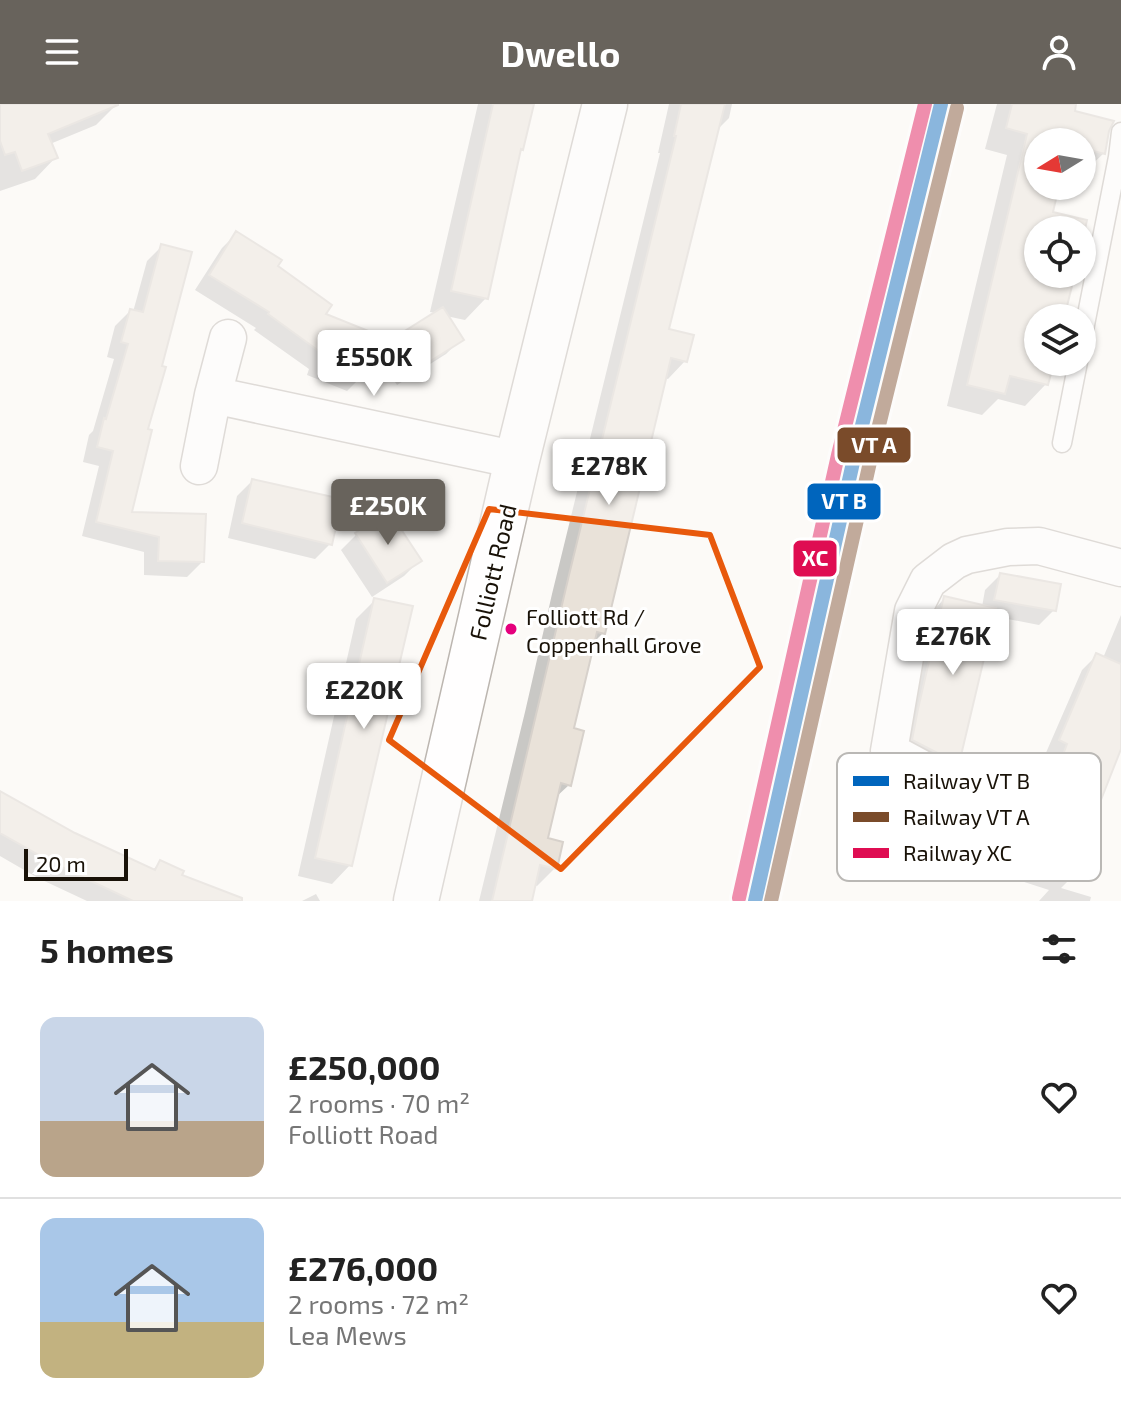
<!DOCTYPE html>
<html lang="en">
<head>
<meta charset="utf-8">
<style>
	body { margin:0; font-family:"Exo 2",sans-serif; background:#f6f6f6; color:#222; height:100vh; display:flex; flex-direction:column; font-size:30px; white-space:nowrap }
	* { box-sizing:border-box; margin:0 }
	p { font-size:26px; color:#767676 }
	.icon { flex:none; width:44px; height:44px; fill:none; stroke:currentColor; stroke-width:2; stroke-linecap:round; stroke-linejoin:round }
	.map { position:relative; height:797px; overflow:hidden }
	.details { display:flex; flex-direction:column; background:#fff; flex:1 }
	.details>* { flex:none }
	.needle { width:52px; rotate:259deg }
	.controls { position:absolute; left:1024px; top:24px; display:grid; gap:16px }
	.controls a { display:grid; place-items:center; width:72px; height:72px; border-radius:50%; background:#fff; box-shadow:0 2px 6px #0004; font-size:40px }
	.scale { position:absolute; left:24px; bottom:20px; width:104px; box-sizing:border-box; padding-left:8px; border:4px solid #191208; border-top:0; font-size:22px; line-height:28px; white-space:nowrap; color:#191208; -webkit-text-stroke:6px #fff; paint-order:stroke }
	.price { position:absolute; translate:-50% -68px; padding:0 18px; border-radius:8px; background:#fff; color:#222; font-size:26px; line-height:52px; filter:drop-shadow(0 2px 4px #0008) }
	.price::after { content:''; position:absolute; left:50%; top:48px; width:24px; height:18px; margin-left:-12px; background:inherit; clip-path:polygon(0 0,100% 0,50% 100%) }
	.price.on { background:#68635c; color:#fff }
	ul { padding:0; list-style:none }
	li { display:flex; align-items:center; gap:24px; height:200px; padding:0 40px }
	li+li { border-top:2px solid #e0e0e0 }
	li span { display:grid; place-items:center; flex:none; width:224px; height:160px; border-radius:16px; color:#555 }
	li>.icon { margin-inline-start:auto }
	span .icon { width:96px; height:96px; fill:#fffc; stroke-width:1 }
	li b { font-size:34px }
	h2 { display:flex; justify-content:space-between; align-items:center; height:96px; padding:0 40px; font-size:34px }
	header { display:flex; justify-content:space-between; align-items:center; height:104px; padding:0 40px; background:#68635c; color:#fff; font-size:36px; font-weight:700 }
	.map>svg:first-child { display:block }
	.shadow { fill:#0003 }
	.building { fill:#e9e2d9; stroke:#d7d1cb; stroke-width:2 }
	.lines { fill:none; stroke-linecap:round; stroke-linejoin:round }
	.service-casing { stroke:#bcb6b0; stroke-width:21 }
	.minor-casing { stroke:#bcb6b0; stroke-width:39 }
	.tertiary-casing { stroke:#bcb6b0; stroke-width:47 }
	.service { stroke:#fffefe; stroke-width:18 }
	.minor { stroke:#fffefe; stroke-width:36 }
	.tertiary { stroke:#fffefe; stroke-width:44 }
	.rail-1-casing { stroke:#fff; stroke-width:20 }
	.rail-2-casing { stroke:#fff; stroke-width:20 }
	.rail-3-casing { stroke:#fff; stroke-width:20 }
	.rail-1 { stroke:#0065bd; stroke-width:14 }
	.rail-2 { stroke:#7a4b2a; stroke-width:14 }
	.rail-3 { stroke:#df0d52; stroke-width:14 }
	.marked { fill:none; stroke:#e8590c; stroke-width:6; stroke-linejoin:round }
	.bus-dot { fill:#e5007d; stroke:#fff; stroke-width:3 }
	.labels { text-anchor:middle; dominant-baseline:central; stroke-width:6; stroke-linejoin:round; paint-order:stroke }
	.bus-label { font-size:22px; fill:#191208; stroke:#fff; text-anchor:start }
	.street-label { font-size:24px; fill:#191208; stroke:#fff }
	.key { fill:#fff; stroke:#bab8b5; stroke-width:2 }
	.key-label { font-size:22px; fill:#191208 }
	.line-badge { stroke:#fff; stroke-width:3 }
	.badge-label { font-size:22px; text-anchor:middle; font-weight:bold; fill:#fff }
</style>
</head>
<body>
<header><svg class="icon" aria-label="menu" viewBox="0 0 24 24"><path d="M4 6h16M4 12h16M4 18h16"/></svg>Dwello<svg class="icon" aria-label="person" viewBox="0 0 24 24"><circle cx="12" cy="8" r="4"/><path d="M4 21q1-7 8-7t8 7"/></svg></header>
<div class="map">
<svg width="1121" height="797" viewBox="0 0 1121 797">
	<rect width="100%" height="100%" fill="#fcfaf7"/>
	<!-- shadow -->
	<path class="shadow" d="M0 0H117L96 21 50 40 56 53 35 75 0 87Z
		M478 0H532L521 45 519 48 486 194 465 216 446 212 461 235 446 250 397 281 378 252 393 237 436 209 430 208Z
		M669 0H732L729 14 716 27 666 227 685 257 668 275 664 274 603 529 592 540 572 626 569 681 555 694 545 736 555 764 537 782 534 781 530 797H479L525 608 552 490 660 49H658Z
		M997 0H1074L1072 8 1104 49 1082 70V38H1038V82H1057L1050 109 1085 117 1082 130V126H1038V170H1072L1062 214H1038V258H1052L1046 280 1025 302 998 295 982 311 947 302 1007 51 985 45Z
		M237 129 275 163 323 211 378 233 362 272 347 287 307 271 309 265 254 226 256 224 195 186 222 144Z
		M162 142 129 410 202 458 187 473 144 471V448L82 432 99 362 83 358 89 331 93 327 114 255 107 253 115 222 130 207 133 208 147 157Z
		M252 377 330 440 315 455 228 434 237 392Z
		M356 431 419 457 404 472 372 493 341 446Z
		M1000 471 1054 506 1039 521 992 512 957 659 935 681 892 657 924 516 945 494 982 503 985 486Z
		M375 496 350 761 332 780 298 772 356 515Z
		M1121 511V639L1071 774 1061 784 1091 793 1090 797H1039L1049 786 1018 776 1049 684 1043 682 1053 655 1045 651 1082 566 1097 551 1103 554Z
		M0 689 74 730 152 767 160 758 179 773 219 797H87L38 774 0 752Z
		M316 790 320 797H302Z"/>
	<!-- building -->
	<path class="building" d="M0 0H118V1L48 30 58 54 22 67 15 48 5 51 0 37Z
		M493 0H534L523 46 521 45 488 195 451 187Z
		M681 0H725L669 225 694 231 687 258 671 254 605 530 597 528 574 624 584 627 571 682 561 679 548 734 563 738 557 765 540 761 532 797H492L569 471 676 32H674Z
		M1012 0H1076L1075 7 1114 17 1109 27 1105 50 1082 44V38H1038V82H1059L1053 108 1087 116 1082 139V126H1038V170H1075L1064 214H1038V258H1054L1048 281 1010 272 1005 290 967 281 1027 30 1006 24Z
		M236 127 282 156 278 162 332 201 326 210 381 232 364 273 320 256 323 250 268 210 269 208 209 171Z
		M161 140 192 148 162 262 166 263 148 325 152 326 132 408 206 410 204 458 158 457 159 433 96 418 113 347 97 343 104 314 106 315 128 240 121 238 130 205 143 208Z
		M443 203 464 236 413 268 392 235Z
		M252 375 342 395 332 441 242 419Z
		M389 407 422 457 387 479 355 429Z
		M1000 469 1061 480 1056 507 994 496Z
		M944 492 996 504 959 660 912 636 918 605Z
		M374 494 413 502 352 762 315 754Z
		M1096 549 1121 560V645L1097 706 1073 775 1032 761 1063 669 1057 667 1067 640 1059 636Z
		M0 687 75 729 155 766 160 756 184 767 182 771 242 794V797H133L53 759 0 729Z"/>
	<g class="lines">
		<defs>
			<path id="service" d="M1082 236 1118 53 1121 28
				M1062 339 1078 258"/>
			<path id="minor" d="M228 234 213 291 517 356
				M199 362 213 291
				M950 680 889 647 913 507 928 477 954 457 967 451 1008 443 1039 442 1121 464"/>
			<path id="tertiary" d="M416 797 517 356 605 0"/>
		</defs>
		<!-- service casing -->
		<use href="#service" class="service-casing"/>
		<!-- minor casing -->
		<use href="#minor" class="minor-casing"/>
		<!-- tertiary casing -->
		<use href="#tertiary" class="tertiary-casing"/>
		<!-- service -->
		<use href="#service" class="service"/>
		<!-- minor -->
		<use href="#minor" class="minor"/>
		<!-- tertiary -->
		<use href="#tertiary" class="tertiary"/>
		<defs>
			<path id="rail-1" d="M755 797 854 354 941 0"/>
			<path id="rail-2" d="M771 797 870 358 957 4"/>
			<path id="rail-3" d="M739 794 838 351 925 0"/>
		</defs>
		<!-- rail-1 casing -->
		<use href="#rail-1" class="rail-1-casing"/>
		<!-- rail-2 casing -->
		<use href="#rail-2" class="rail-2-casing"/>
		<!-- rail-3 casing -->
		<use href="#rail-3" class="rail-3-casing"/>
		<!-- rail-1 -->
		<use href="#rail-1" class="rail-1"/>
		<!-- rail-2 -->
		<use href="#rail-2" class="rail-2"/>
		<!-- rail-3 -->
		<use href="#rail-3" class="rail-3"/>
	</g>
	<!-- marked area -->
	<path d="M0 0H1121V797H0ZM489 405 710 431 760 563 561 765 389 636Z" fill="#fcfaf7" fill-opacity=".55" fill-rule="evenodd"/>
	<path class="marked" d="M489 405 710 431 760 563 561 765 389 636Z"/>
	<!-- markers -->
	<circle class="bus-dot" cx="511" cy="525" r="7"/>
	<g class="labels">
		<!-- bus labels -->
		<g class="bus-label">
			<text x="526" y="512">Folliott Rd /<tspan x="526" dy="28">Coppenhall Grove</tspan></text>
		</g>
		<!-- street labels -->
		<g class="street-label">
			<text transform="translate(492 468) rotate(-77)">Folliott Road</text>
		</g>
	</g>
	<!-- legend -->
	<rect x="837" y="649" width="264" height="128" rx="12" class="key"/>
	<rect x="853" y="672" width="36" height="10" fill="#0065bd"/>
	<rect x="853" y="708" width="36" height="10" fill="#7a4b2a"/>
	<rect x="853" y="744" width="36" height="10" fill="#df0d52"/>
	<g class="key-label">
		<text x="903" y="685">Railway VT B</text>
		<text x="903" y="721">Railway VT A</text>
		<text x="903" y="757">Railway XC</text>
	</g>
	<g class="line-badge">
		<rect x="836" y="322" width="76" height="38" rx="8" fill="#7a4b2a"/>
		<rect x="806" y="378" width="76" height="39" rx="8" fill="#0065bd"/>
		<rect x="792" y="435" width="46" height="39" rx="8" fill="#df0d52"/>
	</g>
	<g class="badge-label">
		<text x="874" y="349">VT A</text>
		<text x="844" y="405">VT B</text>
		<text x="815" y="462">XC</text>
	</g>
</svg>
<div class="controls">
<a><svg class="needle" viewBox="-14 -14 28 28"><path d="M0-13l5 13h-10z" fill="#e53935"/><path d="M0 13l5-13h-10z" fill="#767676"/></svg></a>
<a><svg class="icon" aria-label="locate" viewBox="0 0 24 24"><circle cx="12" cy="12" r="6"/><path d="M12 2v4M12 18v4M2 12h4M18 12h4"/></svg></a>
<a><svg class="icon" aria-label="layers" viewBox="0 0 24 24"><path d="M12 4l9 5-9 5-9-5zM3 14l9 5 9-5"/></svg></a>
</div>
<div class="scale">20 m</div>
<b class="price" style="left:374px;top:294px">£550K</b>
<b class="price" style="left:609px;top:403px">£278K</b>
<b class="price on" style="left:388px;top:443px">£250K</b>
<b class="price" style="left:953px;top:573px">£276K</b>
<b class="price" style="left:364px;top:627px">£220K</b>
</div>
<section class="details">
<h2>5 homes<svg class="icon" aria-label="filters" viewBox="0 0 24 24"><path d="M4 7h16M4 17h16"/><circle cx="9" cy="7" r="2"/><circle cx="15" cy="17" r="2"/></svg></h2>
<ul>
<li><span style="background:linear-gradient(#c9d6e8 65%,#b9a48a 0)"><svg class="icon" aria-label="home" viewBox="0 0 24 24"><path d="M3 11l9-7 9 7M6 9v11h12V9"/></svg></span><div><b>£250,000</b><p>2 rooms · 70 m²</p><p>Folliott Road</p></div><svg class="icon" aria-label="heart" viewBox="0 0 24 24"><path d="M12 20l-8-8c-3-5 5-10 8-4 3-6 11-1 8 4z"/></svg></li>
<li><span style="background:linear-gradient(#a9c7e8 65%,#c2b280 0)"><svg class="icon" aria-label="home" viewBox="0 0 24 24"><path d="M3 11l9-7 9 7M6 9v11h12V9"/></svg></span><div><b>£276,000</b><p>2 rooms · 72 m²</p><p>Lea Mews</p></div><svg class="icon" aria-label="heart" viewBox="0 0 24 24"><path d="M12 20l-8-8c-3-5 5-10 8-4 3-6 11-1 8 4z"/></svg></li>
</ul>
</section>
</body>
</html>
